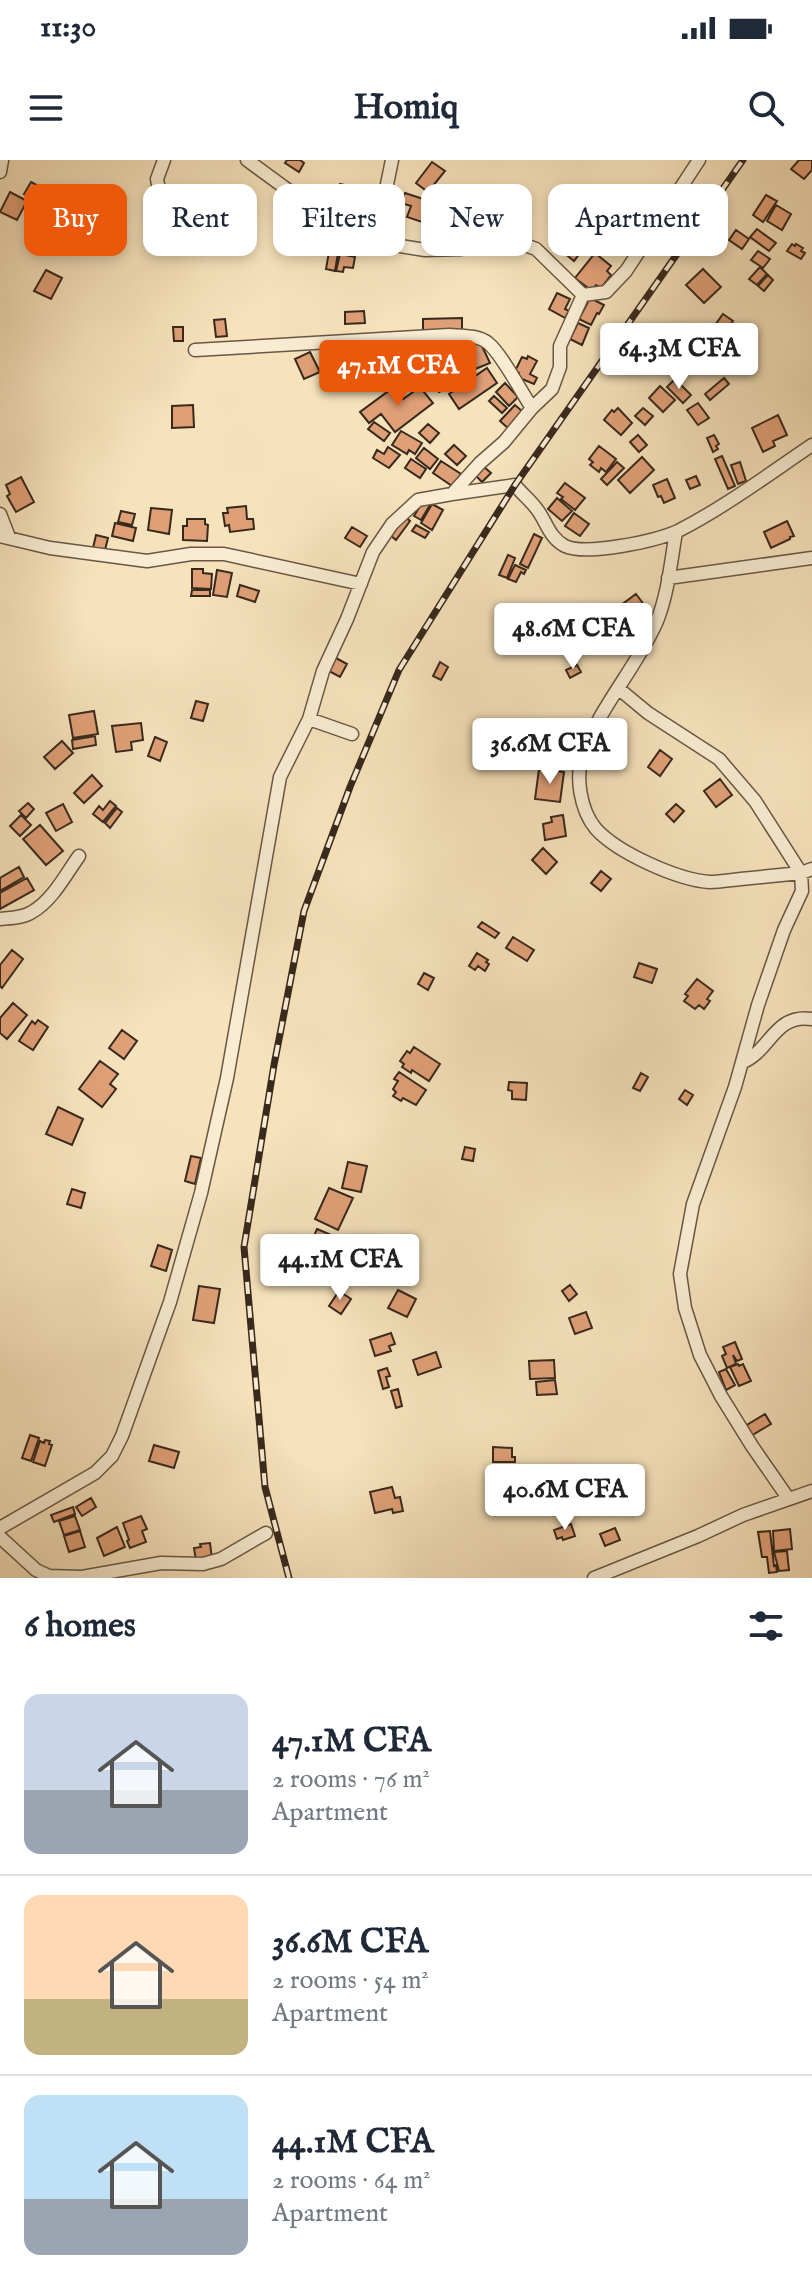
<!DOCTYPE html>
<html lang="en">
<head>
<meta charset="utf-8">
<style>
	body { margin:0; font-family:"IM FELL English",serif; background:#f2f2f3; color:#1f2937; height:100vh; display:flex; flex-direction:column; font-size:30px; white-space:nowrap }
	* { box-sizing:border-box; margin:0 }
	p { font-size:26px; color:#747a83 }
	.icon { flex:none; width:44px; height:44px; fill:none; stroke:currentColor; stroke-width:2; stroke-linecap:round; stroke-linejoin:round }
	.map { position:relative; height:1418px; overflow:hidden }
	.panel { display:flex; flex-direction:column; background:#fff; flex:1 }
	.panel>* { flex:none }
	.guide { position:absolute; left:24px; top:24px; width:764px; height:72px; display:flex; gap:16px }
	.price { position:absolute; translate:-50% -68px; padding:0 18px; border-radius:8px; background:#fff; color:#222; font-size:26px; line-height:52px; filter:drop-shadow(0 2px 4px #0008) }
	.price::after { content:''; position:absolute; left:50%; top:48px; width:24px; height:18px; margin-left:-12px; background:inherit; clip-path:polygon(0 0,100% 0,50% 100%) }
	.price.on { background:#ea580c; color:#fff }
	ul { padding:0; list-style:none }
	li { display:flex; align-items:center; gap:24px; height:200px; padding:0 24px }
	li+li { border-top:2px solid #e0e1e3 }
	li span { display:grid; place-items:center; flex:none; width:224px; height:160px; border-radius:16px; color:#555 }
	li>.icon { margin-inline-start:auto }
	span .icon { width:96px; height:96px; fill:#fffc; stroke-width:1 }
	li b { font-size:34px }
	h2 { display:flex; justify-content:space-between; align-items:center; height:96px; padding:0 24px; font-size:34px }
	.chip { padding:0 28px; border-radius:16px; background:#fff; box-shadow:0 4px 12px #0003; font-size:28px; line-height:72px }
	.chip.on { background:#ea580c; color:#fff }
	.status { display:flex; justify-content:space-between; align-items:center; height:56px; padding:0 40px; background:#fff; direction:ltr }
	.status svg { height:22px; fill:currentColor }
	header { display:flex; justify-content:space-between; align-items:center; height:104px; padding:0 24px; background:#fff; font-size:36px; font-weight:700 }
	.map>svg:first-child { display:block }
	.building { fill:#e0a077; stroke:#38291d; stroke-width:2 }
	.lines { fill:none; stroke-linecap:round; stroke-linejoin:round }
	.street-casing { stroke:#685744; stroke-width:15 }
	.street { stroke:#f9ecd3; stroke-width:12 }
	.rail-casing { stroke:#38291d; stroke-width:7 }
	.rail { stroke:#f9ecd3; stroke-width:4; stroke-dasharray:12; stroke-linecap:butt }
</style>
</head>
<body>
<div class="status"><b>11:30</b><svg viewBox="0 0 49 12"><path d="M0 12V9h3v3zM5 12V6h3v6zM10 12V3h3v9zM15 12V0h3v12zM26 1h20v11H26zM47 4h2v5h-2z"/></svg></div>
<header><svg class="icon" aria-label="menu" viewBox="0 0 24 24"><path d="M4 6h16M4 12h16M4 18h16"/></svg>Homiq<svg class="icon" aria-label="search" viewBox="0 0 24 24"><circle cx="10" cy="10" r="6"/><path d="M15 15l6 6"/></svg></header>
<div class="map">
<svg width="812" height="1418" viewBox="0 0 812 1418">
	<rect width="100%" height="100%" fill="#f6e2bb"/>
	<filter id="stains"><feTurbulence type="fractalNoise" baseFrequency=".0025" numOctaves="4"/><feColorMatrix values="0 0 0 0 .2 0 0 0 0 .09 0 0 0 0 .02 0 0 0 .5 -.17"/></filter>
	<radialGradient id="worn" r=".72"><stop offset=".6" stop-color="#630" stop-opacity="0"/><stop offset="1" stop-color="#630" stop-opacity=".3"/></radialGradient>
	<!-- building -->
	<path class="building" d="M287 0H300L304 3 299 12 285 3Z
		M799 0H812V10L804 19 791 9Z
		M432 2 445 11 428 32 416 23Z
		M31 22 42 28 36 40 24 34Z
		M340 24 367 30 361 54 342 50 344 41 336 39Z
		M10 32 27 41 17 60 0 52Z
		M405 33 438 44 431 65 407 57 411 46 401 43Z
		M766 35 777 41 763 62 753 55Z
		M776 45 791 54 782 70 767 61Z
		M616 48 625 56 617 65 608 57Z
		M101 51 116 60 96 80 84 68Z
		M591 51 607 59 600 73 584 65Z
		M575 68 590 80 574 101 558 88Z
		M757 69 776 83 769 91 750 77Z
		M736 70 749 79 742 89 729 80Z
		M316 71H329V84H315Z
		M792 84 795 86 796 84 803 88 801 91 805 93 801 99 787 91Z
		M758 91 770 99 763 108 751 100Z
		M329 92 338 93 335 111 326 109Z
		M595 93 611 106 607 111 611 115 601 128 596 125 592 131 575 118Z
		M340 94 355 97 353 108 344 107 343 112 336 111Z
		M760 107 767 114 757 125 749 119Z
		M703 109 721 127 704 143 686 125Z
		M46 110 62 118 51 139 34 131Z
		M768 115 773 120 764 131 758 126Z
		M557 133 570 139 565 149 569 151 565 158 549 149Z
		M590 138 604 145 599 154 597 153 591 165 579 159Z
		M364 151 365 163 345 164V152Z
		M723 154 733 161 727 170 715 165Z
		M462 158V170L423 172V159Z
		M225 159 227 176 216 177 214 160Z
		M578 163 589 168 582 185 570 179Z
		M173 167H183V181H174Z
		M715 173 724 181 712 194 703 186Z
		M401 180 408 194 391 203 384 189Z
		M350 182 360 199 342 210 332 193Z
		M480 182 490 203 463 214 466 219 439 232 437 226 453 218 443 199Z
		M310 192 320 212 304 219 295 199Z
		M528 196 537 201 530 214 537 218 534 224 517 217 519 213 515 211 522 197 527 199Z
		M487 208 497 223 459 249 449 234Z
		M724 218 729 224 710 240 705 234Z
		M675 219 691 235 683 243 667 227Z
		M505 223 518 237 509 246 496 232Z
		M660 226 675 240 663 252 649 238Z
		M394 227 403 239 420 227 433 243 395 272 381 254 369 263 360 252Z
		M494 236 507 248 502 253 489 241Z
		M698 243 709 258 698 265 687 250Z
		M193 245 194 267 172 268V246Z
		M515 245 523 252 509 269 500 261Z
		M618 248 632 263 621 275 604 260 612 250 614 252Z
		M643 248 653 256 645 265 635 256Z
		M778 255 787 275 773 281 775 286 763 292 752 268Z
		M374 262 390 273 384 281 368 269Z
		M428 264 439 273 430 283 419 273Z
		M401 271 422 283 415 294 409 290 407 294 392 285Z
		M638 275 647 285 639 292 630 282Z
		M714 275 719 284 716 286 718 289 713 292 707 278Z
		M454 285 466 296 457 305 445 294Z
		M599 286 616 299 606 312 601 308 599 312 590 305 593 302 589 299Z
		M388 287 400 295 389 308 373 298 377 290 384 294Z
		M424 288 438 299 430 309 416 298Z
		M722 296 735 326 728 329 715 299Z
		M642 297 654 310 630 333 618 320Z
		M411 299 426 309 420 318 405 308Z
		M441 301 461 314 452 326 433 313Z
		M617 302 624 308 607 325 601 319Z
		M740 302 746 321 738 324 731 305Z
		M483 306 491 313 482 322 475 315Z
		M696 316 700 325 690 329 686 320Z
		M21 317 34 342 16 352 7 336 10 334 6 325Z
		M667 319 675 338 664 343 661 336 658 337 653 325Z
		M565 323 585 338 575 350 561 339 563 337 557 333Z
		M557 338 572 351 562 361 548 349Z
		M423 341 430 345 421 360 414 356Z
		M432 344 443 350 432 370 421 363Z
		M246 346 247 359H253L254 369 230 372 229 365 225 366 223 353H228L227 348Z
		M151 348 172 350 169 374 148 370Z
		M121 351 135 354 132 365 118 362Z
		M574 353 589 364 580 376 565 366Z
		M404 356 410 361 396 380 390 375Z
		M187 359H205V364L208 365 207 381 183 380V366H187Z
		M787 361 794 376 790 377V379L771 388 764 372Z
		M115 363 136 368 133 381 112 376Z
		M416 365 429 372 425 378 412 371Z
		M352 367 367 376 360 387 345 378Z
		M534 374 542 378 528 408 520 404Z
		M96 375 108 378 105 390 93 388Z
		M508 395 515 398 507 418 499 415Z
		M515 405 526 410 524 414 521 412 516 422 508 419Z
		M192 409H203V413L212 414 211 429 192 428Z
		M217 410 232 413 227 437 213 435Z
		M240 425 259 431 255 442 237 436Z
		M192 430H210V436H191Z
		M636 434 645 446 606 475 597 463Z
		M539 446 547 465 528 474 519 454Z
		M334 497 347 504 340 517 327 510Z
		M440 502 448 507 441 520 433 516Z
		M577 505 581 512 570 518 566 510Z
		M196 541 208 544 203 561 191 558Z
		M94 551 98 574 73 578 69 555Z
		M141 563 143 580 131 582 132 590 116 592 112 566Z
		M95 576 96 585 73 589 72 580Z
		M155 577 167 582 160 601 148 596Z
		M62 581 73 593 55 609 44 597Z
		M660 590 672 599 660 616 648 607Z
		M539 609 564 612 560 642 535 639Z
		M92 615 102 626 84 643 74 633Z
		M720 619 732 635 716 647 704 631Z
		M110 641 116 646 103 662 93 654 99 646 103 650Z
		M28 643 34 649 26 658 19 651Z
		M63 644 72 662 56 671 46 653Z
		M676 644 684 651 674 662 666 654Z
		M117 648 122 652 110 668 105 663Z
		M21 655 31 665 20 676 10 666Z
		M563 655 566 676 545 680 543 664 552 662 551 657Z
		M40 665 63 691 46 705 23 679Z
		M543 688 557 702 546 714 532 700Z
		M19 707 24 717 0 731V718Z
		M601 711 611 719 601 731 591 723Z
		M27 718 34 730 0 749V733Z
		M482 762 499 773 495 778 478 767Z
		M513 777 534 790 527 801 506 788Z
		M12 790 23 799 2 828 0 826V805Z
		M477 793 488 800 486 802 489 804 485 811 478 806 475 810 469 806Z
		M639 803 657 809 652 823 634 817Z
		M424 813 434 818 428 830 418 824Z
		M697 819 713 831 707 839 710 841 704 849 699 845 695 849 684 841 688 836 685 834Z
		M13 843 27 855 7 879 0 873V858Z
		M38 860 48 867 33 890 19 881 32 861 35 864Z
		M122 870 137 881 124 899 109 888Z
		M414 887 440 904 429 921 412 910 411 913 402 907 404 904 400 901 407 891 410 893Z
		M100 901 118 914 110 924 116 929 102 947 79 929Z
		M399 912 426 930 416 945 403 938 401 941 393 936 396 932 393 929 398 921 394 919Z
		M641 913 648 917 640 931 633 928Z
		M509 922 527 923 526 940 512 939V931L508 930Z
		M685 930 693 935 687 945 679 939Z
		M58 947 83 959 72 985 46 974Z
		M465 987 475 989 473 1001 462 999Z
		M191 996 201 998 195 1024 185 1021Z
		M348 1002 367 1006 361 1032 342 1028Z
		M329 1028 353 1038 338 1070 315 1059Z
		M72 1029 85 1033 81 1048 67 1044Z
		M317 1069 336 1077 323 1106 304 1098Z
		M158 1085 172 1090 166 1111 151 1106Z
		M570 1125 577 1134 569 1141 562 1131Z
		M199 1126 220 1129 214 1163 193 1160Z
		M398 1130 416 1139 407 1157 388 1148Z
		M339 1131 351 1139 341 1154 329 1146Z
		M586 1152 592 1168 575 1174 569 1158Z
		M391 1173 395 1184 389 1186 391 1191 375 1196 370 1180Z
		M735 1182 742 1199 737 1201 733 1195 736 1204 727 1208 722 1196 726 1194 723 1187Z
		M436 1192 441 1207 418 1215 413 1200Z
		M554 1200 555 1218 530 1219 529 1201Z
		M738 1204 739 1206 743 1204 751 1221 739 1226 730 1207Z
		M387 1208 390 1216 386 1217 389 1227 383 1229 378 1211Z
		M726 1209 735 1225 726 1230 719 1212Z
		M555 1220 557 1234 537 1235 536 1222Z
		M398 1229 402 1246 396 1248 391 1231Z
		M765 1254 771 1264 751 1276 745 1266Z
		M30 1275 39 1278 31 1301 22 1298Z
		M45 1280 50 1281 49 1284 52 1285 45 1306 33 1302 40 1281 44 1283Z
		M154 1285 179 1292 174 1308 149 1301Z
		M493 1287 512 1288V1297H515V1302H493Z
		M505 1308 511 1309V1313L515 1314V1322L504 1321Z
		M392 1327 395 1338 400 1337 403 1351 393 1353 392 1349 375 1353 370 1332Z
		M91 1338 96 1347 82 1356 76 1347Z
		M73 1347 75 1354 54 1362 51 1355Z
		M75 1356 80 1370 64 1375 59 1361Z
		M141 1356 147 1369 142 1371 146 1382 130 1388 127 1381 129 1380 123 1363Z
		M571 1364 575 1376 563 1380 562 1377 557 1379 554 1370Z
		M117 1367 125 1387 104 1396 97 1378Z
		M615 1368 620 1380 605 1386 600 1374Z
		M790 1369 792 1389 774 1391 773 1371Z
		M80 1371 85 1387 69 1392 64 1376Z
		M770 1371 774 1406 776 1405 777 1412 769 1413 767 1397H762L758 1372Z
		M210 1383 212 1399 196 1401 194 1388 201 1387 200 1384Z
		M787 1391 789 1410 779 1411 774 1392Z"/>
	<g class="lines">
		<defs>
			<path id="street" d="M0 12 2 0
				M164 58 157 19 164 0
				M375 82 392 0
				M583 135 606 132 626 111 699 0
				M195 190 449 175C462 176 478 175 488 183 501 193 522 233 532 248
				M452 334 515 325C521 333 530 340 536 348 546 360 549 378 565 386 586 396 656 381 678 371 725 347 769 314 812 285
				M0 354 9 377
				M676 372C671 401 668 434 657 461 637 507 600 546 583 594 575 616 580 650 596 669 618 693 678 720 710 722 720 722 731 720 741 719 761 717 781 715 801 713L812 709
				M0 376 50 388 147 401 191 394H224L361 424
				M668 418 812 398
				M619 529 648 553 719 599 755 641 801 713 802 731 784 770 758 845 735 927 693 1044 680 1114 685 1148 700 1195 721 1236 752 1286 788 1338
				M309 559 352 574
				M0 759C11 758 23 758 32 752 52 741 66 714 79 696
				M743 902C770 891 775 853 812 859
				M0 1368 95 1313 112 1296 122 1276 170 1142 201 1033 227 918 280 617 309 559 323 511 347 459 373 392 392 364 418 340 452 334 480 303 504 282 532 248 552 229 560 207V186L583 135 536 89 511 80 460 89 425 90 375 82 333 63 247 0
				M0 1377 36 1410 49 1416 82 1417 161 1403 203 1404 221 1399 266 1373
				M594 1418 698 1376 743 1355 812 1331"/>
		</defs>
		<!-- street casing -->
		<use href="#street" class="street-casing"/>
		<!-- street -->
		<use href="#street" class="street"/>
		<defs>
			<path id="rail" d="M289 1418 265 1327 244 1087 274 905 304 751 350 627 399 510 515 325 743 0"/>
		</defs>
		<!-- rail casing -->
		<use href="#rail" class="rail-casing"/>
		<!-- rail -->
		<use href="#rail" class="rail"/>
	</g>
	<rect width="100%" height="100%" filter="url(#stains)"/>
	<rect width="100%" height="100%" fill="url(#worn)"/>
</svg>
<b class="price" style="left:679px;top:231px">64.3M CFA</b>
<b class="price on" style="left:398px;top:248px">47.1M CFA</b>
<b class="price" style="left:573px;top:511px">48.6M CFA</b>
<b class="price" style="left:550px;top:626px">36.6M CFA</b>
<b class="price" style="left:340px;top:1142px">44.1M CFA</b>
<b class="price" style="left:565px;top:1372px">40.6M CFA</b>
<div class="guide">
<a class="chip on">Buy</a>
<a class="chip">Rent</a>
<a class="chip">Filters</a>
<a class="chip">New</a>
<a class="chip">Apartment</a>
</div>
</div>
<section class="panel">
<h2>6 homes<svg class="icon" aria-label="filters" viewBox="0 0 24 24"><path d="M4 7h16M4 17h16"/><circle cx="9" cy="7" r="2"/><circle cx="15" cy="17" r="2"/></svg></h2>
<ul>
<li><span style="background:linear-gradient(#c9d6e8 60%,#9aa5b1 0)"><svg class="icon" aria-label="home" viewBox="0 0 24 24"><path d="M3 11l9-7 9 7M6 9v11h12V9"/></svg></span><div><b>47.1M CFA</b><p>2 rooms · 76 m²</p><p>Apartment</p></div></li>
<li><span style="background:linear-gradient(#ffd9b3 65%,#c2b280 0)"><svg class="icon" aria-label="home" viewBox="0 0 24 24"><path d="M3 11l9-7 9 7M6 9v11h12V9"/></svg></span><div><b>36.6M CFA</b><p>2 rooms · 54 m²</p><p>Apartment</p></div></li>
<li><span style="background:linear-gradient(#bfe0f5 65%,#9aa5b1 0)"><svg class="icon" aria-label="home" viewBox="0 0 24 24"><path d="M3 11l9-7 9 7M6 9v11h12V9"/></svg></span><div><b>44.1M CFA</b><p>2 rooms · 64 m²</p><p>Apartment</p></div></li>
</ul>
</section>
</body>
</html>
